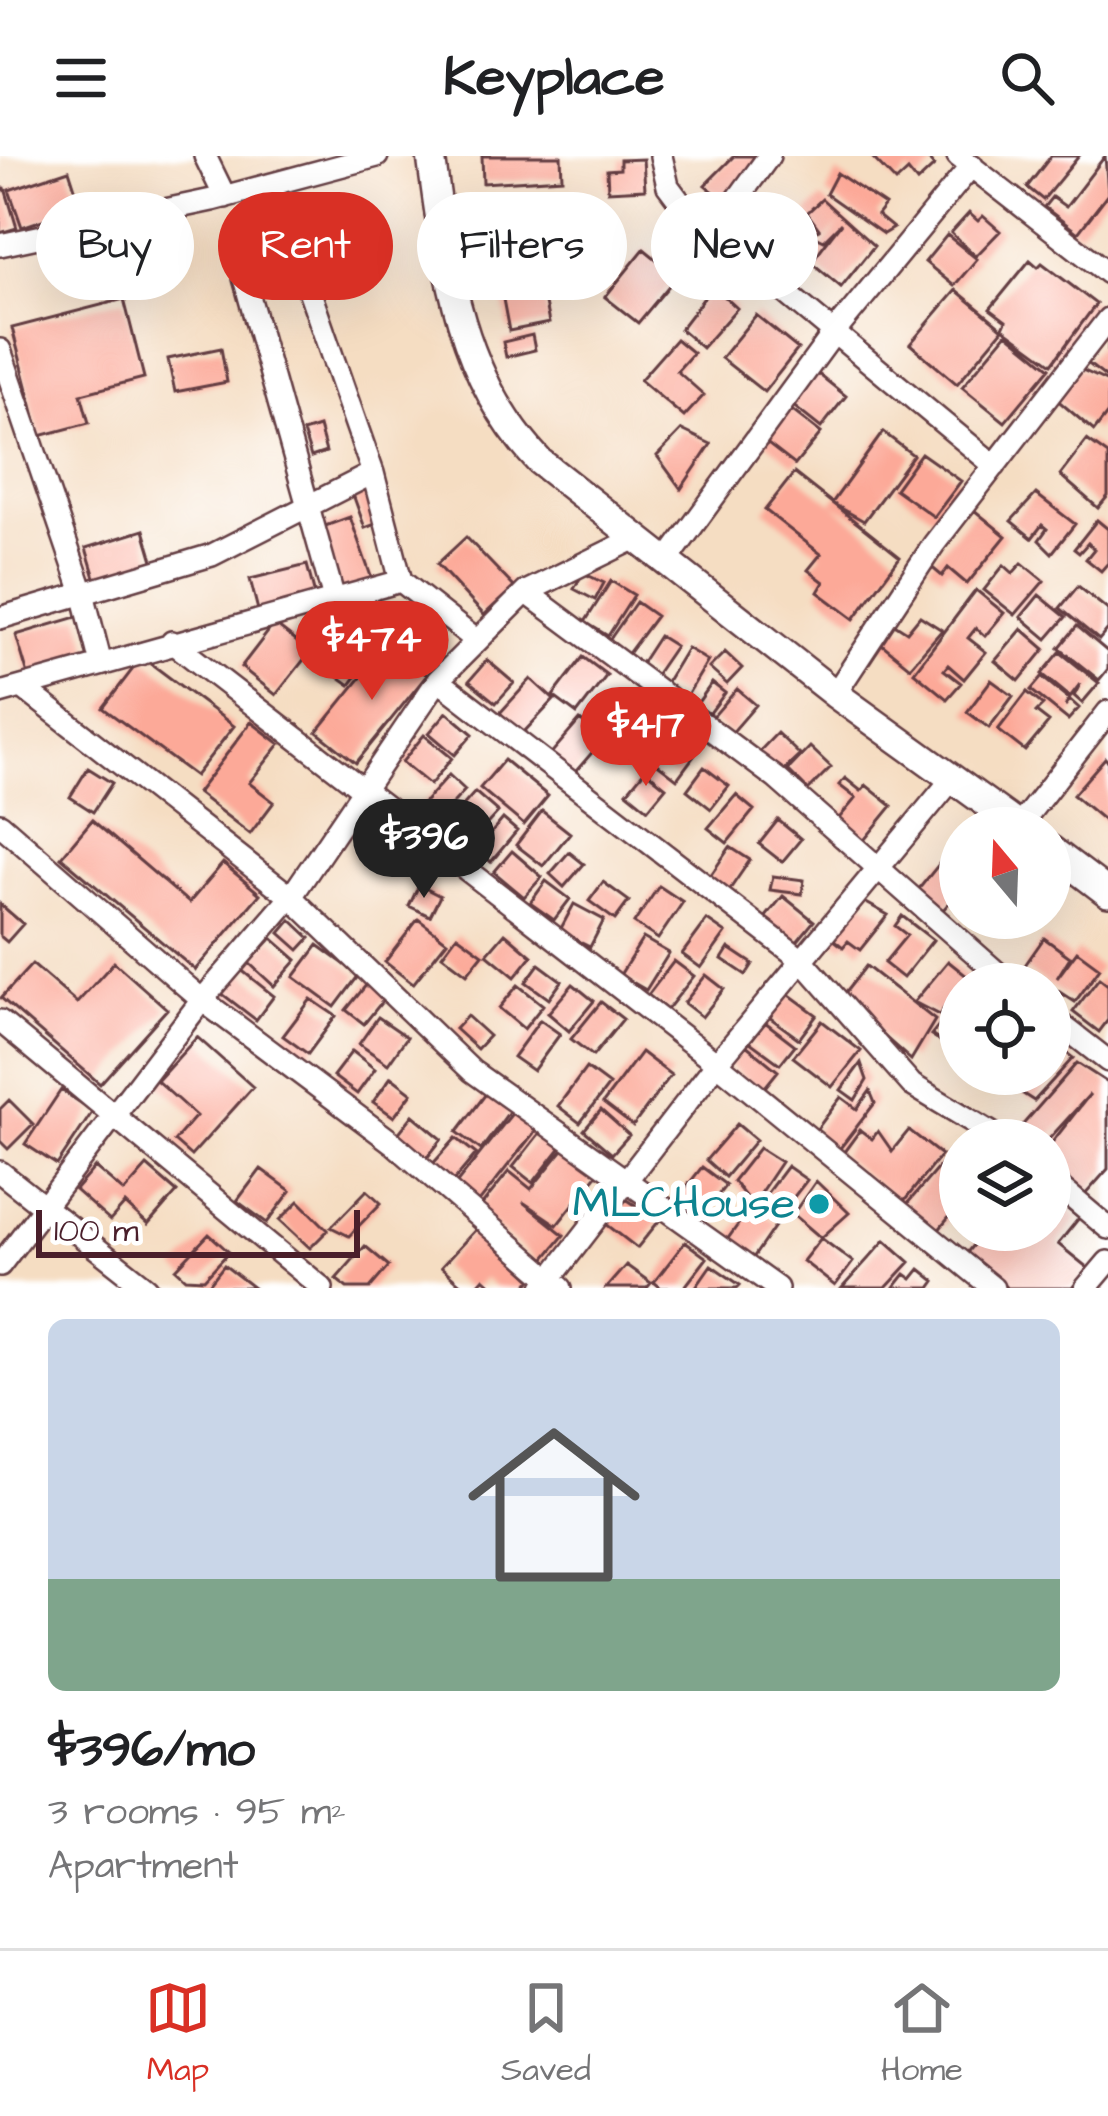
<!DOCTYPE html>
<html lang="en">
<head>
<meta charset="utf-8">
<style>
	body { margin:0; font-family:"Architects Daughter",sans-serif; background:#f2f2f2; color:#202124; height:100vh; display:flex; flex-direction:column; font-size:45px; white-space:nowrap }
	* { box-sizing:border-box; margin:0 }
	p { font-size:39px; color:#757577 }
	.icon { flex:none; width:66px; height:66px; fill:none; stroke:currentColor; stroke-width:2; stroke-linecap:round; stroke-linejoin:round }
	.map { position:relative; height:1132px; overflow:hidden }
	.drawer { display:flex; flex-direction:column; background:#fff; flex:1 }
	.drawer>* { flex:none }
	.hud { position:absolute; left:36px; top:36px; width:1038px; height:108px; display:flex; gap:24px }
	.needle { width:78px; rotate:341deg }
	.tools { position:absolute; left:939px; top:651px; display:grid; gap:24px }
	.tools a { display:grid; place-items:center; width:132px; height:132px; border-radius:50%; background:#fff; box-shadow:0 12px 48px #0002; font-size:60px }
	.scale { position:absolute; left:36px; bottom:30px; width:324px; box-sizing:border-box; padding-left:12px; border:6px solid #4a1f2b; border-top:0; font-size:33px; line-height:42px; white-space:nowrap; color:#4a1f2b; -webkit-text-stroke:9px #fff; paint-order:stroke }
	.price { position:absolute; translate:-50% -102px; padding:0 27px; border-radius:42px; background:#d93025; color:#fff; font-size:39px; line-height:78px; filter:drop-shadow(0 3px 6px #0008) }
	.price::after { content:''; position:absolute; left:50%; top:72px; width:36px; height:27px; margin-left:-18px; background:inherit; clip-path:polygon(0 0,100% 0,50% 100%) }
	.price.selected { background:#222; color:#fff }
	ul { padding:0; list-style:none }
	li { display:grid; align-content:center; gap:24px; height:636px; padding:0 48px }
	li+li { border-top:3px solid #e0e0e0 }
	li span { display:grid; place-items:center; height:372px; border-radius:18px; color:#555 }
	li>.icon { margin-inline-start:auto }
	span .icon { width:216px; height:216px; fill:#fffc; stroke-width:1 }
	li b { font-size:51px }
	.tag { padding:0 42px; border-radius:54px; background:#fff; box-shadow:0 12px 48px #0002; font-size:42px; line-height:108px }
	.tag.selected { background:#d93025; color:#fff }
	header { display:flex; justify-content:space-between; align-items:center; height:156px; padding:0 48px; background:#fff; font-size:54px; font-weight:700 }
	.dock { display:flex; justify-content:space-around; align-items:center; height:168px; border-top:3px solid #e0e0e0; background:#fff; font-size:33px; color:#757577 }
	.dock a { display:grid; justify-items:center; gap:6px }
	.dock .selected { color:#d93025 }
	.map>svg:first-child { display:block }
	.building { fill:#fca998 }
	.lines { fill:none; stroke-linecap:round; stroke-linejoin:round }
	.minor-casing { stroke:#643c42; stroke-width:26 }
	.tertiary-casing { stroke:#643c42; stroke-width:32 }
	.minor { stroke:#fff; stroke-width:21 }
	.tertiary { stroke:#fff; stroke-width:27 }
	.culture-dot { fill:#0f9aa8; stroke:#fff; stroke-width:4.5 }
	.labels { text-anchor:middle; dominant-baseline:central; stroke-width:12; stroke-linejoin:round; paint-order:stroke }
	.culture-label { font-size:45px; fill:#0d838f; stroke:#fff; text-anchor:end }
</style>
</head>
<body>
<header><svg class="icon" aria-label="menu" viewBox="0 0 24 24"><path d="M4 6h16M4 12h16M4 18h16"/></svg>Keyplace<svg class="icon" aria-label="search" viewBox="0 0 24 24"><circle cx="10" cy="10" r="6"/><path d="M15 15l6 6"/></svg></header>
<div class="map">
<svg width="1108" height="1132" viewBox="0 0 1108 1132">
	<rect width="100%" height="100%" fill="#fff"/>
	<filter id="ink" filterUnits="userSpaceOnUse"><feTurbulence type="fractalNoise" baseFrequency=".00833" numOctaves="2"/><feDisplacementMap in="SourceGraphic" scale="24" xChannelSelector="R" yChannelSelector="G"/><feConvolveMatrix kernelMatrix="1 2 1 2 8 2 1 2 1" color-interpolation-filters="sRGB"/></filter>
	<filter id="wash" filterUnits="userSpaceOnUse"><feTurbulence type="fractalNoise" baseFrequency=".004" numOctaves="4" result="noise"/><feDisplacementMap in="SourceGraphic" scale="48" xChannelSelector="R" yChannelSelector="G"/><feGaussianBlur stdDeviation="2.7" result="paint"/><feColorMatrix in="noise" values="0 0 0 0 0 0 0 0 0 0 0 0 0 0 0 0 0 1.4 0 .05"/><feComposite in="paint" operator="in"/></filter>
	<g filter="url(#wash)">
		<rect width="100%" height="100%" fill="#f5ddc2"/>
		<g id="blocks">
			<!-- building -->
			<path class="building" d="M482 0H561L562 22 483 27Z
				M734 0H767L730 49 705 29Z
				M871 0H926L934 10 917 26 908 15 896 26Z
				M1051 0H1079L1043 44 1027 31Z
				M1105 0 1108 38 1078 77 1044 51 1052 41 1066 51Z
				M643 3 645 33 608 35 607 14 620 13V4Z
				M69 14 81 51 22 71 9 34Z
				M837 17 885 49 877 59 893 72 883 78 826 38Z
				M5 32 17 72 0 77V34Z
				M822 43 874 90 841 131 811 106 841 67 824 84 812 78 819 73 807 57Z
				M969 57 978 65 983 60 1000 75 976 100 951 77Z
				M947 79 977 103 954 130 925 106Z
				M644 93 677 120 638 167 605 141Z
				M1030 104 1038 111 1042 107 1096 148 1052 208 1003 172 1006 165 990 153Z
				M538 114 549 167 509 175 499 122Z
				M713 130 737 152 702 192 680 173Z
				M956 134 1003 173 957 228 910 188Z
				M124 143 144 222 81 238 89 267 40 280 12 172Z
				M756 159 798 193 764 236 721 202Z
				M1108 176V223L1086 206Z
				M1007 177 1050 212 1005 266 962 231Z
				M532 179 535 194 506 201 503 186Z
				M676 183 693 197 677 215 704 239 684 261 640 224Z
				M221 192 227 226 175 236 168 203Z
				M1078 212 1108 226V257L1094 275 1055 242Z
				M812 213 846 240 821 272 787 245Z
				M785 249 821 277 795 309 760 282Z
				M319 271 326 296 311 301 303 276Z
				M682 274 711 288 681 333 657 300Z
				M883 276 913 299 864 365 832 347 900 401 854 463 818 436 824 426 808 414 821 398 765 354 794 317 832 347Z
				M1087 284 1108 299V340L1098 352 1060 319Z
				M921 297 961 325 934 361 895 333Z
				M367 327 381 366 365 372 351 333Z
				M1036 338 1075 368 1052 397 1039 384 1047 373 1042 369 1032 382 1011 365Z
				M974 354 1006 380 967 428 948 412 942 420 929 409Z
				M350 361 373 426 340 438 317 373Z
				M1097 364 1108 373V407L1101 415 1086 403 1094 393 1088 387 1079 397 1074 393Z
				M144 374 155 411 97 428 86 392Z
				M466 381 514 431 484 459 437 408Z
				M1022 407 1044 425 1015 459 984 434 1004 409 1013 417Z
				M307 409 316 443 259 458 250 423Z
				M583 417 604 427 595 444 574 433Z
				M611 425 634 439 608 480 585 466Z
				M1078 430 1108 454V473L1099 484 1060 452Z
				M976 434 1004 457 985 480 976 472 968 482 986 496 964 523 948 509 944 514 961 527 947 543 914 516Z
				M1039 439 1066 461 1047 483 1021 461Z
				M636 446 656 460 627 499 608 486Z
				M80 460 92 501 28 519 16 479Z
				M920 460 942 474 910 511 878 485 890 465 907 476Z
				M274 468 310 496 276 539 241 511Z
				M359 468 383 485 350 529 326 512Z
				M1077 470 1108 496V513L1099 524 1059 492Z
				M1022 473 1045 493 1019 525 995 505Z
				M659 480 675 490 653 522 638 512Z
				M388 488 427 519 356 607 317 576Z
				M687 492 708 505 685 543 664 530Z
				M725 496 742 512 727 528 709 512Z
				M1060 496 1099 527 1082 547 1074 540 1080 528 1070 541 1042 518Z
				M142 501 234 570 195 620 103 552Z
				M583 501 607 519 577 558 553 540Z
				M487 504 514 527 496 547 469 525Z
				M1042 521 1069 543 1065 550 1070 544 1079 552 1068 564 1031 534Z
				M531 523 554 544 522 578 500 557Z
				M991 524 1013 540 989 572 967 556Z
				M712 527 725 537 707 561 694 552Z
				M737 533 756 549 730 579 711 563Z
				M1027 536 1043 549 1036 556 1049 566 1025 595 998 574Z
				M447 556 473 578 455 599 429 577Z
				M580 564 603 584 570 622 547 602Z
				M251 566 280 588 249 627 274 646 250 678 197 637Z
				M777 577 800 599 778 620 754 601Z
				M424 579 452 602 430 629 402 606Z
				M668 580 694 600 677 623 651 603Z
				M810 591 831 611 808 634 788 614Z
				M1105 602 1108 605V668L1073 639Z
				M504 604 548 640 524 669 480 632Z
				M704 611 729 630 711 653 687 634Z
				M88 612 112 627 93 656 70 641Z
				M645 614 666 631 648 653 627 636Z
				M449 619 465 634 433 669 417 654Z
				M845 622 861 635 866 629 892 650 861 688 835 667 856 642 839 629Z
				M475 636 498 656 467 690 445 670Z
				M736 639 754 654 727 687 708 672Z
				M542 655 570 677 543 710 516 689Z
				M503 663 517 675 491 706 477 694Z
				M92 664 189 747 223 707 260 738 195 814 61 701Z
				M778 664 801 683 782 706 759 688Z
				M730 691 750 704 726 739 706 726Z
				M512 695 542 721 524 741 494 716Z
				M569 696 584 708 564 731 550 718Z
				M943 703 960 717V734L943 754 918 734Z
				M773 720 804 724 802 738 770 734Z
				M546 725 570 743 554 764 530 747Z
				M603 726 629 745 615 764 589 745Z
				M419 729 440 740 430 760 409 750Z
				M659 730 683 746 658 783 634 767Z
				M783 740 814 765 791 793 760 768Z
				M859 743 888 759 860 794 848 785 843 791 829 780Z
				M0 748 23 768 7 786 0 780Z
				M574 748 604 764 590 791 559 776Z
				M902 760 933 784 903 822 884 807 907 779 895 770Z
				M418 763 447 785 413 828 385 806Z
				M291 764 310 782 299 794 280 777Z
				M707 764 726 777 701 812 682 798Z
				M505 777 532 800 515 821 487 798Z
				M457 779 483 798 467 818 442 799Z
				M272 782 297 804 274 830 249 807Z
				M643 782 669 797 646 834 620 819Z
				M1044 782 1070 801 1057 822 1077 795 1100 812 1075 846 1023 812Z
				M318 789 359 819 335 851 294 821Z
				M729 792 753 808 746 819 722 803Z
				M674 805 694 820 667 854 648 839Z
				M948 805 968 821 939 859 914 846Z
				M114 806 167 853 100 928 1 842 32 808 77 847Z
				M539 808 562 825 549 843 526 826Z
				M866 810 935 864 911 904 841 842Z
				M240 813 274 840 256 864 221 837Z
				M706 819 724 833 702 861 684 847Z
				M1099 822 1108 829V864L1099 876 1073 856Z
				M371 823 389 837 364 868 346 854Z
				M573 828 594 845 569 875 548 857Z
				M518 829 543 849 524 873 499 852Z
				M787 837 817 859 799 883 769 861Z
				M311 843 336 860 308 898 283 880Z
				M960 843V898L931 879Z
				M601 846 623 863 593 900 571 883Z
				M467 860 489 880 477 893 455 873Z
				M378 861 407 881 388 908 359 888Z
				M540 864 560 878 533 915 513 901Z
				M822 865 861 895 832 931 793 901Z
				M765 866 795 889 780 908 750 886Z
				M197 881 253 931 191 1000 174 985 196 960 157 925Z
				M1050 884 1073 902 1034 945 992 918H1050Z
				M746 889 778 915 761 936 729 909Z
				M352 895 375 913 357 938 333 920Z
				M641 896 671 919 633 970 603 947Z
				M861 907 867 924 855 944 841 934Z
				M1077 907 1108 927V1013L1083 1041 1050 1013V989L1090 938 1048 984 1012 981Z
				M586 912 609 929 580 967 558 950Z
				M391 921 412 937 394 961 373 946Z
				M61 934 93 955 57 1009 25 988Z
				M488 935 511 953 481 994 457 976Z
				M870 935 875 947 838 995 814 977 841 941 857 953Z
				M9 944 33 968 8 993 0 985V953Z
				M601 954 629 979 612 998 584 974Z
				M514 955 537 973 475 1051 452 1033Z
				M413 959 442 983 426 1003 397 979Z
				M737 968 756 984 725 1021 706 1004Z
				M542 974 562 990 533 1027 513 1011Z
				M860 974 872 983 878 975 892 995 909 974 941 999 902 1048 841 1000Z
				M456 982 476 998 450 1029 430 1011Z
				M566 990 599 1016 557 1069 523 1046 564 1079 540 1108 477 1055 509 1015 531 1033Z
				M759 992 781 1006 752 1049 733 1025Z
				M951 997 960 1005V1048L937 1076 906 1049Z
				M147 1010 177 1036 148 1069 125 1048 110 1065 75 1034 95 1011 124 1036Z
				M787 1010 807 1024 779 1060 760 1046Z
				M702 1011 726 1029 699 1063 676 1044Z
				M261 1013 291 1035 267 1067 237 1045Z
				M816 1025 849 1057 821 1082 793 1058Z
				M367 1034 381 1047 349 1080 331 1071Z
				M1050 1039 1079 1062 1058 1088 1088 1112 1072 1132H1007L965 1099 985 1074H1050Z
				M626 1043 659 1065 637 1092 606 1068Z
				M299 1045 328 1074 310 1092 280 1064Z
				M752 1049 777 1067 753 1102 727 1084Z
				M477 1072 532 1123 524 1132H495L484 1122 475 1132H465L441 1111Z
				M209 1078 229 1096 204 1123 186 1122 176 1113Z
				M821 1082 853 1106 835 1130 803 1105Z
				M885 1084 910 1106 886 1132H842Z
				M685 1086 707 1102 684 1132H661L654 1126Z
				M365 1090 389 1110 370 1132H347L336 1123Z
				M224 1109 254 1132H206Z
				M626 1109 651 1127 647 1132H606Z
				M711 1109 740 1129 737 1132H695Z
				M920 1113 935 1125 930 1132H894L905 1118 912 1123Z"/>
		</g>
	</g>
	<g filter="url(#ink)">
		<use href="#blocks" fill-opacity="0" stroke="#643c42" stroke-width="3"/>
		<g class="lines">
			<defs>
				<path id="minor" d="M205 0 225 41
					M661 0 668 30 686 54 995 310
					M958 0 1108 117
					M272 28 373 317 401 425 477 485
					M712 78 769 0
					M0 89 212 44 377 0
					M244 122 334 443
					M0 194 83 437 101 508
					M666 406 833 178 972 9
					M526 436 776 622 1010 828
					M0 462 212 399 373 317
					M172 486 717 907 993 1132
					M438 524 802 804 912 929 1003 984
					M22 531 291 741 472 915 777 1132
					M0 537 401 425
					M835 538 934 388 1108 163
					M0 668 202 844 393 987 561 1132
					M1019 670 1108 556
					M1050 860 1108 905
					M0 865 322 1132
					M0 1016 147 1132
					M1050 1023 1108 1072
					M0 1109 202 844 291 741 438 524 526 436 636 382
					M544 1131 717 907 953 622
					M1086 1132 1108 1106"/>
				<path id="tertiary" d="M431 0C446 112 459 220 539 305L835 538 1021 672
					M1050 693 1108 737"/>
			</defs>
			<!-- minor casing -->
			<use href="#minor" class="minor-casing"/>
			<!-- tertiary casing -->
			<use href="#tertiary" class="tertiary-casing"/>
			<!-- minor -->
			<use href="#minor" class="minor"/>
			<!-- tertiary -->
			<use href="#tertiary" class="tertiary"/>
		</g>
	</g>
	<!-- markers -->
	<circle class="culture-dot" cx="819" cy="1048" r="12"/>
	<g class="labels">
		<!-- culture labels -->
		<g class="culture-label">
			<text x="795" y="1048">MLCHouse</text>
		</g>
	</g>
</svg>
<div class="tools">
<a><svg class="needle" viewBox="-14 -14 28 28"><path d="M0-13l5 13h-10z" fill="#e53935"/><path d="M0 13l5-13h-10z" fill="#757577"/></svg></a>
<a><svg class="icon" aria-label="locate" viewBox="0 0 24 24"><circle cx="12" cy="12" r="6"/><path d="M12 2v4M12 18v4M2 12h4M18 12h4"/></svg></a>
<a><svg class="icon" aria-label="layers" viewBox="0 0 24 24"><path d="M12 4l9 5-9 5-9-5zM3 14l9 5 9-5"/></svg></a>
</div>
<div class="scale">100 m</div>
<b class="price" style="left:372px;top:547px">$474</b>
<b class="price" style="left:646px;top:633px">$417</b>
<b class="price selected" style="left:424px;top:745px">$396</b>
<div class="hud">
<a class="tag">Buy</a>
<a class="tag selected">Rent</a>
<a class="tag">Filters</a>
<a class="tag">New</a>
</div>
</div>
<section class="drawer">
<ul>
<li><span style="background:linear-gradient(#c9d6e8 70%,#7fa58c 0)"><svg class="icon" aria-label="home" viewBox="0 0 24 24"><path d="M3 11l9-7 9 7M6 9v11h12V9"/></svg></span><div><b>$396/mo</b><p>3 rooms · 95 m²</p><p>Apartment</p></div></li>
</ul>
</section>
<nav class="dock">
<a class="selected"><svg class="icon" aria-label="map" viewBox="0 0 24 24"><path d="M3 6l6-2 6 2 6-2v14l-6 2-6-2-6 2zM9 4v14M15 6v14"/></svg>Map</a>
<a><svg class="icon" aria-label="saved" viewBox="0 0 24 24"><path d="M7 4h10v16l-5-4-5 4z"/></svg>Saved</a>
<a><svg class="icon" aria-label="home" viewBox="0 0 24 24"><path d="M3 11l9-7 9 7M6 9v11h12V9"/></svg>Home</a>
</nav>
</body>
</html>
